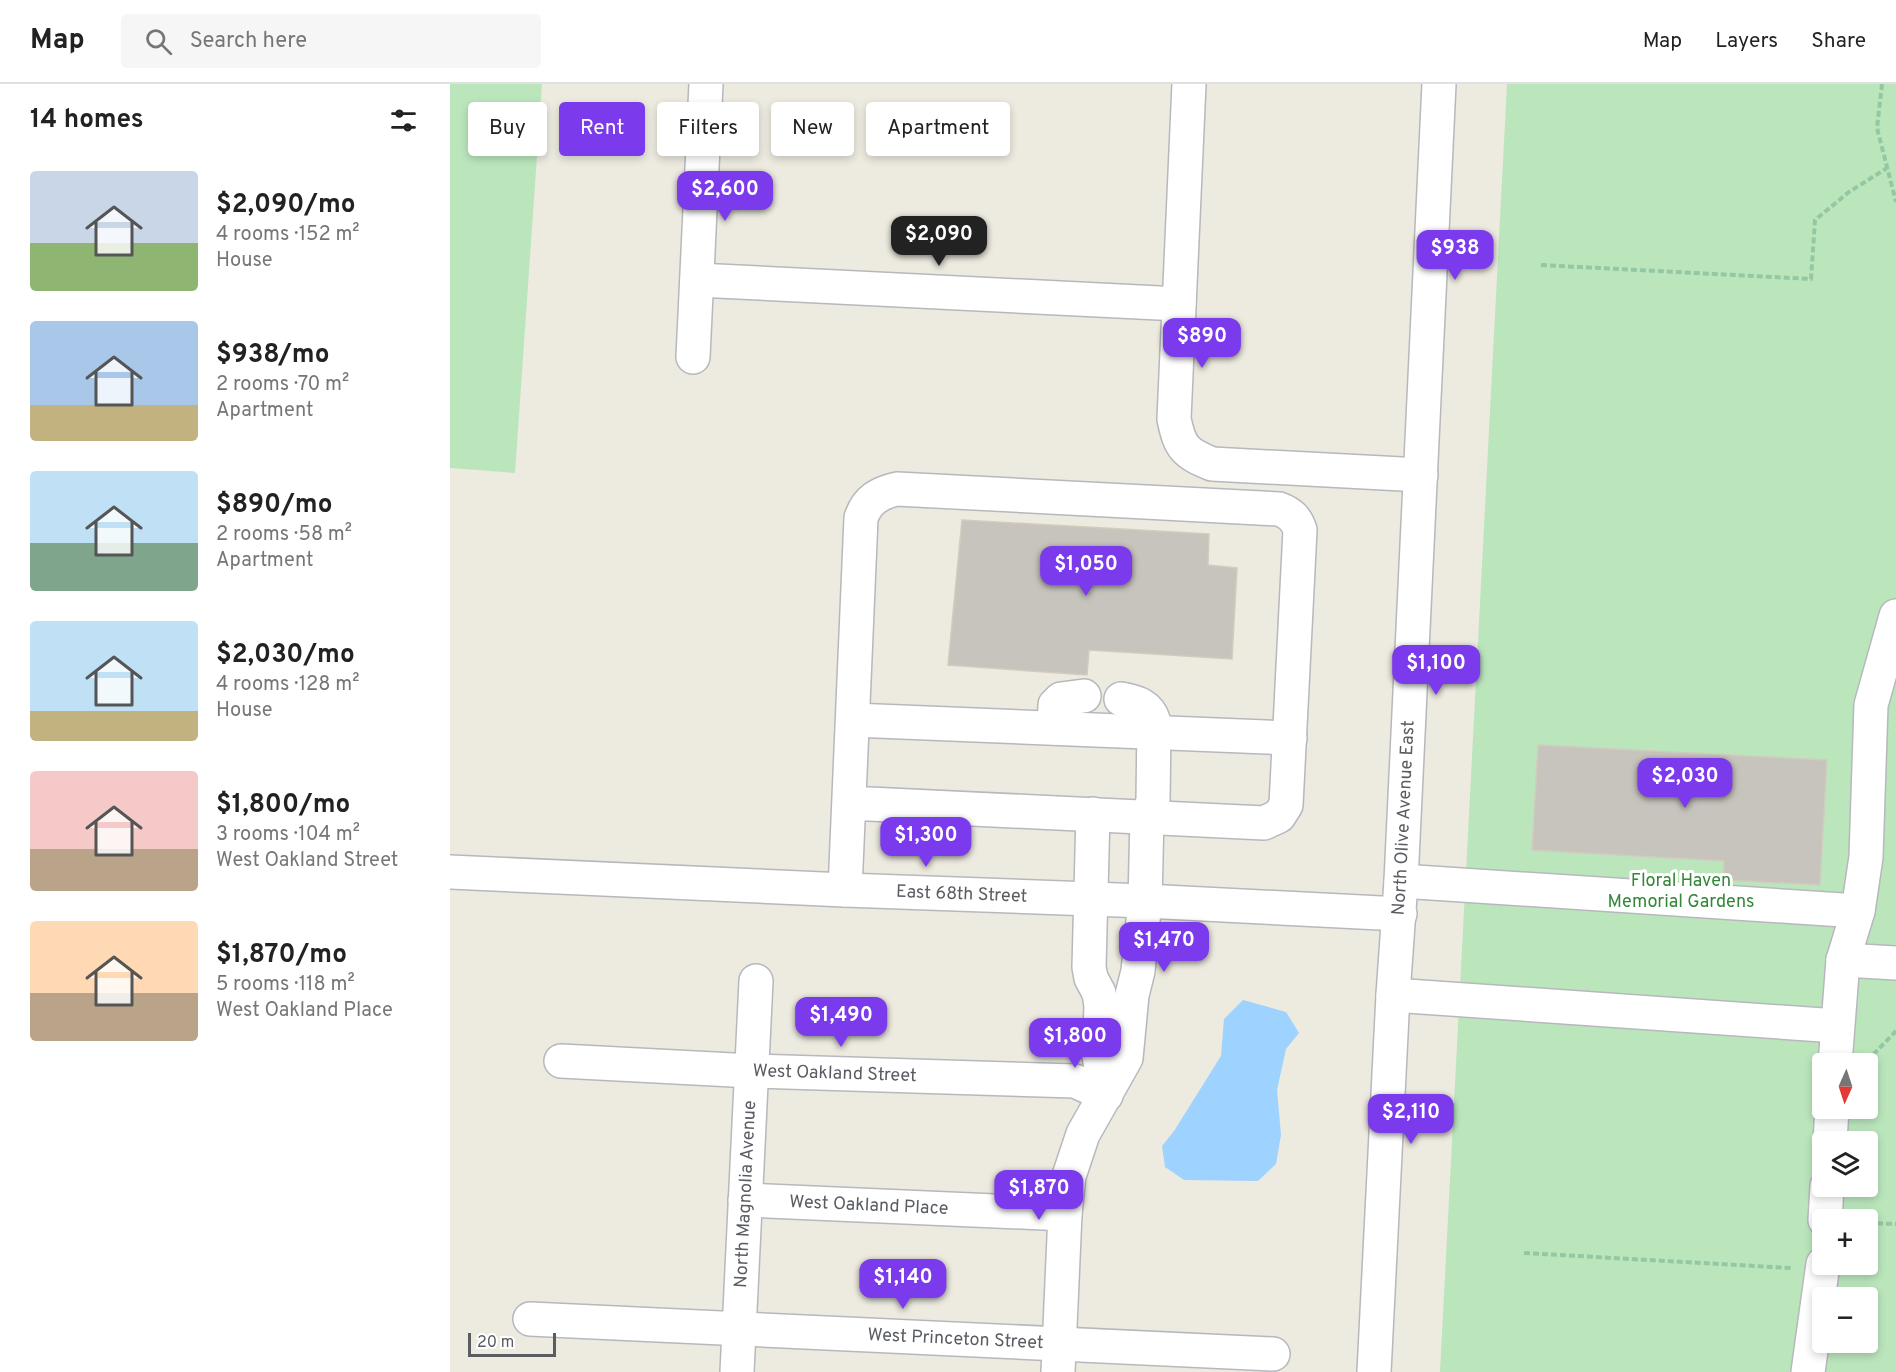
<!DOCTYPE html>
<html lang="en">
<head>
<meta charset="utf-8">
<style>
	body { margin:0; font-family:Overpass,sans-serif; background:#f6f6f6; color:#222; height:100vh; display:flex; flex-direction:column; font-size:22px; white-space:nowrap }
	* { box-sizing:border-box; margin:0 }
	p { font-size:20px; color:#767676 }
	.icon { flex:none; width:33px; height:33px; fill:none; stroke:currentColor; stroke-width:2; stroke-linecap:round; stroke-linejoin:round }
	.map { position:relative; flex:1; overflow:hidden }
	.panel { display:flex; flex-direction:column; background:#fff; width:450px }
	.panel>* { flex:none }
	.hud { position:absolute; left:18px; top:18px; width:570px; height:54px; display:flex; gap:12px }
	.needle { width:39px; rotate:183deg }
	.tools { position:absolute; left:1362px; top:969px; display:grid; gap:12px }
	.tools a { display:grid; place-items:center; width:66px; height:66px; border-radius:6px; background:#fff; box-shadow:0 3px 9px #0003; font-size:30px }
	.scale { position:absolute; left:18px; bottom:15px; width:88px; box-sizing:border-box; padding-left:6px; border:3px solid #595d62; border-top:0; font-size:16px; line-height:21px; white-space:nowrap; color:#595d62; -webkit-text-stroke:4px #fff; paint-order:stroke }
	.price { position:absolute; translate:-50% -51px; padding:0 14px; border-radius:12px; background:#7c3aed; color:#fff; font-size:20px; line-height:39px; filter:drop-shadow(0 2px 3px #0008) }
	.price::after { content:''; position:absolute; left:50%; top:36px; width:18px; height:14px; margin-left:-9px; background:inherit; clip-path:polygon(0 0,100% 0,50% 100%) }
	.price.on { background:#222; color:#fff }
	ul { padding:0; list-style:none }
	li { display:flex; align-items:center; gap:18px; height:150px; padding:0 30px }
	li span { display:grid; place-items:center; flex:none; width:168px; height:120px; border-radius:6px; color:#555 }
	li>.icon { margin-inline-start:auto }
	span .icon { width:72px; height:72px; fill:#fffc; stroke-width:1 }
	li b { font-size:26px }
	h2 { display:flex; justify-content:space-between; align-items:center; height:72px; padding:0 30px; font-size:26px }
	.chip { padding:0 21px; border-radius:6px; background:#fff; box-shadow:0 3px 9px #0003; font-size:21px; line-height:54px }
	.chip.on { background:#7c3aed; color:#fff }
	header { display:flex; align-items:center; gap:36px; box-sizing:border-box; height:84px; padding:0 30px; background:#fff; border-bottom:2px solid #e0e0e0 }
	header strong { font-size:28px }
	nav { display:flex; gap:33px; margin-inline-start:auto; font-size:21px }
	.search { width:420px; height:54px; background:#f6f6f6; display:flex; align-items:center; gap:15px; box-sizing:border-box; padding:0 21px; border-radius:6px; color:#767676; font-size:22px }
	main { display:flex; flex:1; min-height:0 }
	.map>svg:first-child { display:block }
	.green { fill:#bbe6bc; fill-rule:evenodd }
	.water { fill:#9ed2ff }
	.building { fill:#c7c4bd; stroke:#d1ccbe; stroke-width:1.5 }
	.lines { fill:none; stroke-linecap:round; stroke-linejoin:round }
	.minor-casing { stroke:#b6b8be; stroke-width:36 }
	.path { stroke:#94c7a3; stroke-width:4; stroke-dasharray:6 3; stroke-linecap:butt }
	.minor { stroke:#fff; stroke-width:33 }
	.labels { text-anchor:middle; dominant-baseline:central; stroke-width:6; stroke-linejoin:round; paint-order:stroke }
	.street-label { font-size:18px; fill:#595d62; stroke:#fff }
	.park-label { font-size:18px; fill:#328738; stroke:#fff }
</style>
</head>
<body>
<header>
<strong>Map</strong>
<div class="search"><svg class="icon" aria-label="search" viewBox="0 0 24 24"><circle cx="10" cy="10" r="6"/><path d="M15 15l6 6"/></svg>Search here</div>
<nav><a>Map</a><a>Layers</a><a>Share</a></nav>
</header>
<main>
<section class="panel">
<h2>14 homes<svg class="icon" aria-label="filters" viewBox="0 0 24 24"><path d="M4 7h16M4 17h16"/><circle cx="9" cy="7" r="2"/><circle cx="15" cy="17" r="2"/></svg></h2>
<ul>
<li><span style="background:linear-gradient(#c9d6e8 60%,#8fb573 0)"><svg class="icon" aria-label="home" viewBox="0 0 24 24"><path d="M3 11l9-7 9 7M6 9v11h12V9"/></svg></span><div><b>$2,090/mo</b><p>4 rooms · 152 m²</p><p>House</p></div></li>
<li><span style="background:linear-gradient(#a9c7e8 70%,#c2b280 0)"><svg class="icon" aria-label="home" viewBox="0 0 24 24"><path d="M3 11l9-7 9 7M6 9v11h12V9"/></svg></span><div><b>$938/mo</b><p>2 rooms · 70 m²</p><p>Apartment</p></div></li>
<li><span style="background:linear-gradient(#bfe0f5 60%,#7fa58c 0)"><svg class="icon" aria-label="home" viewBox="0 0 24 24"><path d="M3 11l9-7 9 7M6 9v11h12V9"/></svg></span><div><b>$890/mo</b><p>2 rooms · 58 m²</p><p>Apartment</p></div></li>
<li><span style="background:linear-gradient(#bfe0f5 75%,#c2b280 0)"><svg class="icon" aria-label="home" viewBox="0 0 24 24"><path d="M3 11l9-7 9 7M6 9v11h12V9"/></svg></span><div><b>$2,030/mo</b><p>4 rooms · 128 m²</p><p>House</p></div></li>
<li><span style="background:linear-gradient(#f6c9c9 65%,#b9a48a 0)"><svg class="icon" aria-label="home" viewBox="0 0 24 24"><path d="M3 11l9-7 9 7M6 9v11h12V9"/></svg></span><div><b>$1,800/mo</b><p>3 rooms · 104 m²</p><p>West Oakland Street</p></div></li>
<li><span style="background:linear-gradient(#ffd9b3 60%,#b9a48a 0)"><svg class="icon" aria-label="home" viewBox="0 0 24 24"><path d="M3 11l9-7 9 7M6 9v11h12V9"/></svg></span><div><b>$1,870/mo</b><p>5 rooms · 118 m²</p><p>West Oakland Place</p></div></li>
</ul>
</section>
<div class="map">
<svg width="1446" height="1288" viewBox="0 0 1446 1288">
	<rect width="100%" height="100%" fill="#edeae0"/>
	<!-- green -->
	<path class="green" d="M0 0H92L65 389 0 384Z
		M1057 0H1446V1288H990ZM1372 980H1418V1024H1372ZM1372 1058H1418V1102H1372ZM1372 1136H1418V1180H1372ZM1372 1214H1418V1258H1372Z"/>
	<!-- water -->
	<path class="water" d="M793 916 836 928 849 949 836 965 827 1006 831 1051 826 1080 808 1097 734 1096 715 1083 712 1062 724 1047 771 972 774 935Z"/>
	<!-- building -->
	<path class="building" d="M512 436 759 450 758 481 787 484 782 575 639 566 637 591 498 581Z
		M1088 661 1377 676 1370 801 1273 796 1274 777 1082 766Z"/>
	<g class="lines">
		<defs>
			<g id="minor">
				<path d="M739 0 724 335C730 364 735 369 762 380L971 391"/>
				<path d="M247 196 729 220"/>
				<path d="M243 273 256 0"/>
				<path d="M403 636 840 654"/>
				<path d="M604 644 605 621 611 615 634 612"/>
				<path d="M643 730 639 883 641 894 649 909 651 922 649 972 656 1011"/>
				<path id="s1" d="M0 788 395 806 695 817 950 830"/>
				<path d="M951 797 1408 827"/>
				<path d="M395 806 411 434C417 416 429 409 447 405L829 425C840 429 846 434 850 446L836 721 829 732 814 739 399 719"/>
				<path d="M1393 876 1446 879"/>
				<path d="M943 911 1387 942"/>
				<path id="s2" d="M111 977 302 987 625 997 656 1011"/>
				<path d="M1385 980 1393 876 1408 827 1416 773 1421 621 1446 532"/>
				<path d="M1380 1058 1382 1024"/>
				<path id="s3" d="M295 1116 615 1130"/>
				<path d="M1375 1136 1377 1102"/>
				<path id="s4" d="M80 1235 823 1270"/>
				<path id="s5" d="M287 1288 306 897"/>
				<path d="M608 1288 615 1130 619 1092 633 1050 676 974 682 911 688 887 695 817 697 733 703 717 704 638C699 621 687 618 671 615"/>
				<path id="s6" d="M924 1288 943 911 951 797 989 0"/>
				<path d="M1358 1288 1373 1180"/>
			</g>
		</defs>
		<!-- minor casing -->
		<use href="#minor" class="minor-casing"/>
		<!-- path -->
		<path class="path" d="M1432 0 1427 44 1446 118
			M1091 181 1361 195 1365 136 1399 108 1437 84
			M1417 977 1446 947
			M1418 1139 1446 1140
			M1074 1169 1341 1184"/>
		<!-- minor -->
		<use href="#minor" class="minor"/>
	</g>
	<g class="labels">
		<!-- street labels -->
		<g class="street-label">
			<text stroke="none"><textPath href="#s6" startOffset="555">North Olive Avenue East</textPath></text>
			<text stroke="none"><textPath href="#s1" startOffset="512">East 68th Street</textPath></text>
			<text stroke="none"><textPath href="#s2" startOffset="274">West Oakland Street</textPath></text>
			<text stroke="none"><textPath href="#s5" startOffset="178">North Magnolia Avenue</textPath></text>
			<text stroke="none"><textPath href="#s3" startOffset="124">West Oakland Place</textPath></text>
			<text stroke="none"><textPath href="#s4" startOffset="426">West Princeton Street</textPath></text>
		</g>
		<!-- park labels -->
		<g class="park-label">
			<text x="1231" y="797">Floral Haven<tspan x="1231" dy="21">Memorial Gardens</tspan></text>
		</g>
	</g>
</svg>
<div class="tools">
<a><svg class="needle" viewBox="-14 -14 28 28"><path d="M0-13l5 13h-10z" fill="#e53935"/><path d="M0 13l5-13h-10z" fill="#767676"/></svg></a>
<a><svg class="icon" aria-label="layers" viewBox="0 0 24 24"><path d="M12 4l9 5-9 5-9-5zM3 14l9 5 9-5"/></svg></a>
<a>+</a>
<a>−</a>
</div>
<div class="scale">20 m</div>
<b class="price" style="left:275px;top:138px">$2,600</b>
<b class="price on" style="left:489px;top:183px">$2,090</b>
<b class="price" style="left:1005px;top:197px">$938</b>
<b class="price" style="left:752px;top:285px">$890</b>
<b class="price" style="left:636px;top:513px">$1,050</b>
<b class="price" style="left:986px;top:612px">$1,100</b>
<b class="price" style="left:1235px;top:725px">$2,030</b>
<b class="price" style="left:476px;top:784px">$1,300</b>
<b class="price" style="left:714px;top:889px">$1,470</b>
<b class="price" style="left:391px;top:964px">$1,490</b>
<b class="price" style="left:625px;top:985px">$1,800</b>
<b class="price" style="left:961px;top:1061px">$2,110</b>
<b class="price" style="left:589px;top:1137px">$1,870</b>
<b class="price" style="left:453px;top:1226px">$1,140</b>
<div class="hud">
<a class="chip">Buy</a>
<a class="chip on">Rent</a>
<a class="chip">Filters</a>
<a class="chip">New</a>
<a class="chip">Apartment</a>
</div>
</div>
</main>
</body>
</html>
